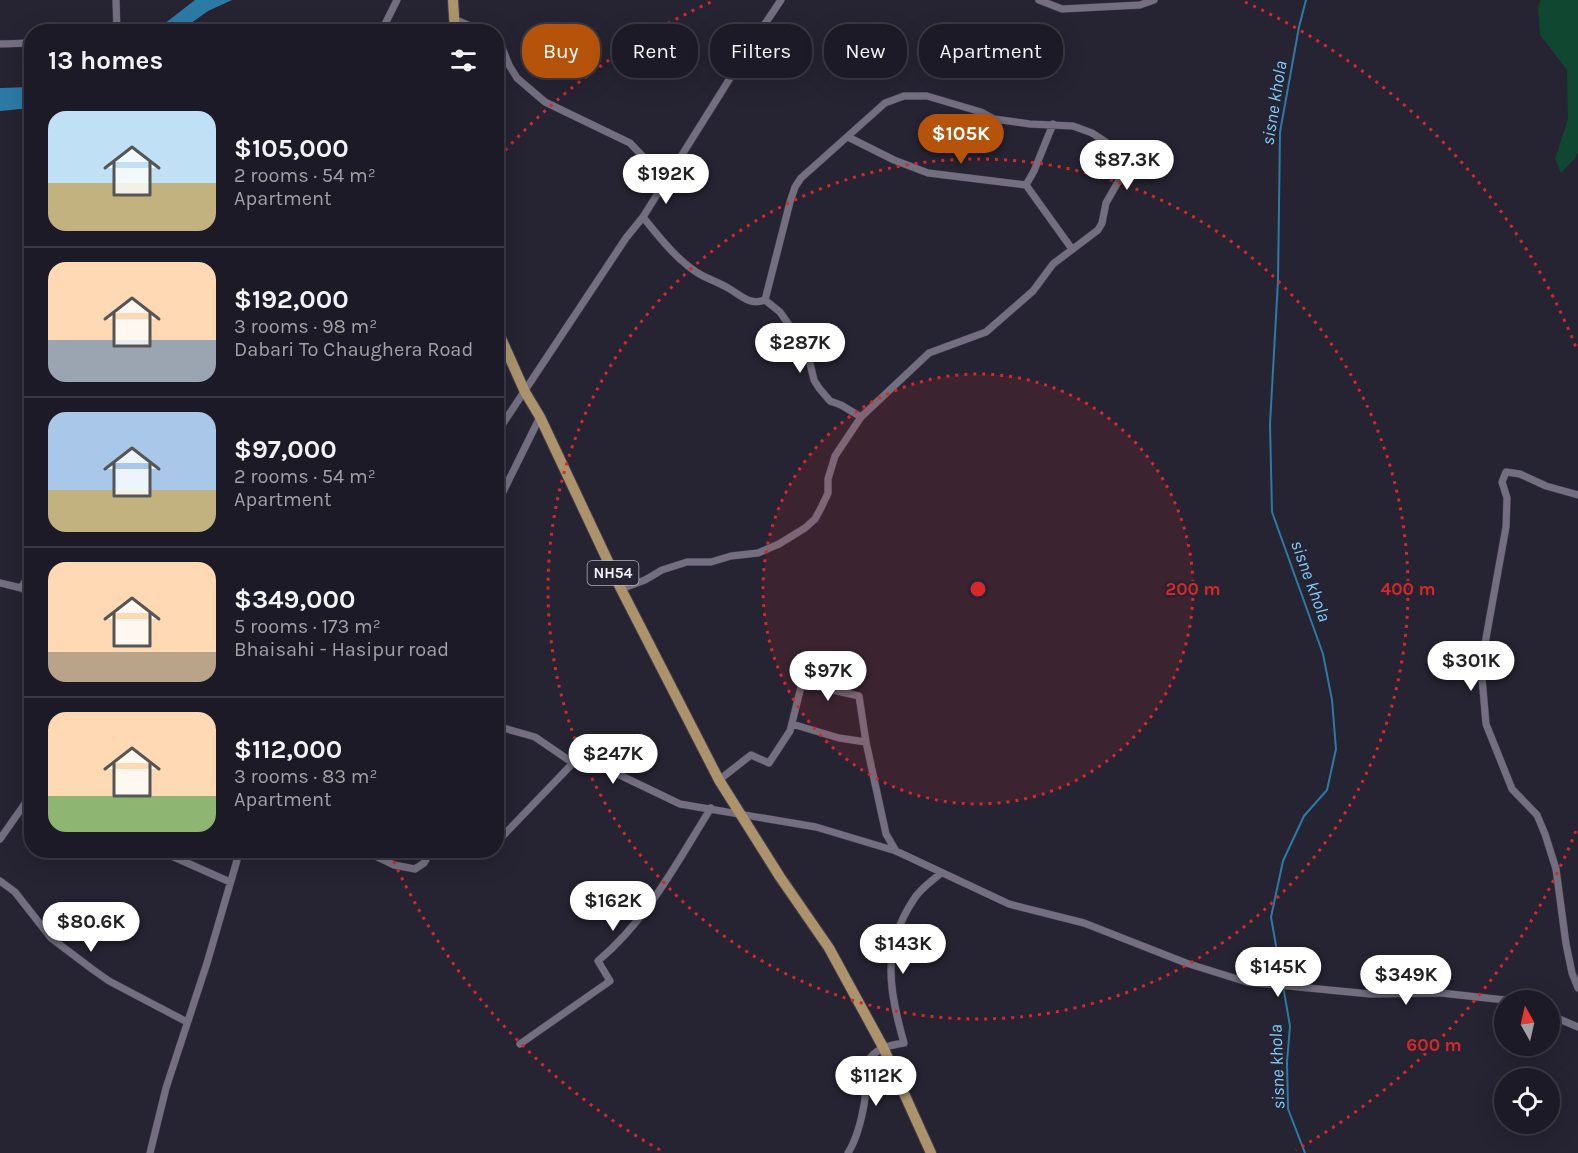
<!DOCTYPE html>
<html lang="en">
<head>
<meta charset="utf-8">
<style>
	body { margin:0; font-family:Karla,sans-serif; background:#25232e; color:#f1f3f6; height:100vh; display:flex; flex-direction:column; font-size:22px; white-space:nowrap }
	* { box-sizing:border-box; margin:0 }
	p { font-size:20px; color:#a0a1a7 }
	.icon { flex:none; width:33px; height:33px; fill:none; stroke:currentColor; stroke-width:2; stroke-linecap:round; stroke-linejoin:round }
	.map { position:relative; flex:1; overflow:hidden }
	.side { position:absolute; left:24px; top:24px; width:480px; height:834px; display:flex; flex-direction:column; background:#1c1a26; border-radius:24px; box-shadow:0 6px 24px #0002,0 0 0 2px #3a3843 }
	.side>* { flex:none }
	.banner { position:absolute; left:522px; top:24px; width:570px; height:54px; display:flex; gap:12px }
	.needle { width:39px; rotate:352deg }
	.buttons { position:absolute; left:1494px; top:990px; display:grid; gap:12px }
	.buttons a { display:grid; place-items:center; width:66px; height:66px; border-radius:50%; background:#1c1a26; box-shadow:0 6px 24px #0002,0 0 0 2px #3a3843; font-size:30px }
	.price { position:absolute; translate:-50% -51px; padding:0 14px; border-radius:21px; background:#fff; color:#222; font-size:20px; line-height:39px; filter:drop-shadow(0 2px 3px #0008) }
	.price::after { content:''; position:absolute; left:50%; top:36px; width:18px; height:14px; margin-left:-9px; background:inherit; clip-path:polygon(0 0,100% 0,50% 100%) }
	.price.on { background:#b45309; color:#fff }
	ul { padding:0; list-style:none }
	li { display:flex; align-items:center; gap:18px; height:150px; padding:0 24px }
	li+li { border-top:2px solid #3a3843 }
	li span { display:grid; place-items:center; flex:none; width:168px; height:120px; border-radius:18px; color:#555 }
	li>.icon { margin-inline-start:auto }
	span .icon { width:72px; height:72px; fill:#fffc; stroke-width:1 }
	li b { font-size:26px }
	h2 { display:flex; justify-content:space-between; align-items:center; height:72px; padding:0 24px; font-size:26px }
	.tag { padding:0 21px; border-radius:24px; background:#1c1a26; box-shadow:0 6px 24px #0002,0 0 0 2px #3a3843; font-size:21px; line-height:54px }
	.tag.on { background:#b45309; color:#fff }
	.map>svg:first-child { display:block }
	.green { fill:#0f4730 }
	.water { fill:#2c7ba6 }
	.lines { fill:none; stroke-linecap:round; stroke-linejoin:round }
	.stream { stroke:#2c7ba6; stroke-width:2 }
	.street-casing { stroke:#413e4b; stroke-width:8 }
	.primary-casing { stroke:#413e4b; stroke-width:12 }
	.street { stroke:#736f81; stroke-width:7 }
	.primary { stroke:#ac936b; stroke-width:10 }
	.ring { fill:none; stroke:#d62828; stroke-width:3; stroke-dasharray:3 6 }
	.labels { text-anchor:middle; dominant-baseline:central; stroke-width:4.5; stroke-linejoin:round; paint-order:stroke }
	.shield { fill:#262332; stroke:#b5b2be; stroke-width:1.5 }
	.shield-label { font-size:15px; font-weight:bold; fill:#f2f0fa }
	.water-label { font-size:18px; font-style:italic; fill:#7cccfc; stroke:#262332 }
	.centre { fill:#d62828; stroke:#262332; stroke-width:3 }
	.ring-label { font-size:18px; text-anchor:middle; font-weight:bold; fill:#d62828; stroke:#262332; stroke-width:4.5; stroke-linejoin:round; paint-order:stroke }
</style>
</head>
<body>
<div class="map">
<svg width="1578" height="1153" viewBox="0 0 1578 1153">
	<rect width="100%" height="100%" fill="#262332"/>
	<!-- green -->
	<path class="green" d="M1541 0H1578V153L1575 158 1561 173 1555 159 1568 119 1567 70 1540 35 1538 6Z"/>
	<!-- water -->
	<path class="water" d="M195 0H232L208 11 180 31H155Z
		M31 87V108L0 111V88Z"/>
	<g class="lines">
		<!-- stream -->
		<path class="stream" d="M1305 1153 1288 1109 1287 1062 1290 1026 1271 917 1283 861 1304 816 1327 790 1336 749 1332 700 1323 654 1272 512 1270 424 1278 281 1280 132 1299 27 1306 0"/>
		<defs>
			<path id="street" d="M116 0 117 32
				M1039 0 1062 9 1140 5 1154 0
				M454 19 484 32
				M381 32 397 0
				M496 40 501 45 509 65 517 78 545 102 630 143 648 162 670 174
				M0 44 32 43
				M848 137 894 160 928 173 1026 185 1034 171 1053 124
				M1026 185 1072 249
				M765 300 780 312 789 325 800 334 809 359 814 380 819 388 830 401 841 405 861 417
				M496 434 626 238 643 217 754 40 781 0
				M1578 495 1546 486 1520 474 1506 472 1502 482 1507 498 1506 527 1481 666 1486 724 1512 789 1537 815 1545 834 1556 869 1566 944 1572 973 1578 988
				M496 506 540 417
				M0 583 21 588 32 594
				M21 588 32 570
				M621 589 645 580 662 570 687 562H711L731 556 758 553 779 544 805 528 815 519 821 508 828 493V479L835 456 861 417 929 353 986 332 1033 291 1053 264 1098 230 1102 223 1106 203 1118 182 1122 169V154L1112 146 1092 133 1073 126 1030 124 994 119 981 112 927 96H904L885 103 801 178 795 187 790 202 765 300C749 306 741 295 728 288 720 283 711 280 703 276 680 264 659 237 643 217
				M792 724 839 738 866 742
				M496 726 535 737 573 763 605 768 680 804 816 827 896 851 1009 904 1084 923 1186 963 1247 982 1370 994 1441 993 1505 1000
				M719 780 751 755 769 763 790 731 802 683 859 696 866 742 886 834 896 851
				M0 839 24 805 32 791
				M496 843 573 763
				M158 850 230 882
				M363 850 394 865 415 869 424 863 431 850
				M0 881 15 892 51 938 92 969 109 981 187 1022
				M1550 1015 1578 1027
				M520 1044 610 981 598 961C648 919 677 862 711 808
				M150 1153 166 1088 207 963 240 850
				M848 1153C858 1137 862 1118 865 1099 866 1087 862 1069 870 1058 879 1047 891 1045 904 1043 889 990 881 948 914 899 920 889 932 881 941 873"/>
			<path id="primary" d="M453 0 455 32
				M496 327 525 392 540 417 621 589 719 780 780 877 829 948 883 1047 931 1153"/>
		</defs>
		<!-- street casing -->
		<use href="#street" class="street-casing"/>
		<!-- primary casing -->
		<use href="#primary" class="primary-casing"/>
		<!-- street -->
		<use href="#street" class="street"/>
		<!-- primary -->
		<use href="#primary" class="primary"/>
	</g>
	<!-- distance rings -->
	<circle cx="978" cy="589" r="215" fill="#d62828" fill-opacity=".12"/>
	<g class="ring">
		<circle cx="978" cy="589" r="215"/>
		<circle cx="978" cy="589" r="430"/>
		<path d="M1576 831A645 645 0 0 1 1296 1150M660 1150A645 645 0 0 1 389 851M499 157A645 645 0 0 1 711 2M1245 2A645 645 0 0 1 1576 347"/>
	</g>
	<g class="labels">
		<!-- shield labels -->
		<rect class="shield" x="587.5" y="561" width="51" height="24" rx="4.5"/>
		<g class="shield-label">
			<text x="613" y="573">NH54</text>
		</g>
		<!-- water labels -->
		<g class="water-label">
			<text transform="translate(1274 103) rotate(-81)">sisne khola</text>
			<text transform="translate(1311 581) rotate(70)">sisne khola</text>
			<text transform="translate(1277 1067) rotate(-92)">sisne khola</text>
		</g>
	</g>
	<circle cx="978" cy="589" r="9" class="centre"/>
	<g class="ring-label">
		<text x="1193" y="595">200 m</text>
		<text x="1408" y="595">400 m</text>
		<text x="1434" y="1051">600 m</text>
	</g>
</svg>
<div class="buttons">
<a><svg class="needle" viewBox="-14 -14 28 28"><path d="M0-13l5 13h-10z" fill="#e53935"/><path d="M0 13l5-13h-10z" fill="#a0a1a7"/></svg></a>
<a><svg class="icon" aria-label="locate" viewBox="0 0 24 24"><circle cx="12" cy="12" r="6"/><path d="M12 2v4M12 18v4M2 12h4M18 12h4"/></svg></a>
</div>
<b class="price on" style="left:961px;top:165px">$105K</b>
<b class="price" style="left:1127px;top:191px">$87.3K</b>
<b class="price" style="left:666px;top:205px">$192K</b>
<b class="price" style="left:800px;top:374px">$287K</b>
<b class="price" style="left:1471px;top:692px">$301K</b>
<b class="price" style="left:828px;top:702px">$97K</b>
<b class="price" style="left:613px;top:785px">$247K</b>
<b class="price" style="left:613px;top:932px">$162K</b>
<b class="price" style="left:91px;top:953px">$80.6K</b>
<b class="price" style="left:903px;top:975px">$143K</b>
<b class="price" style="left:1278px;top:998px">$145K</b>
<b class="price" style="left:1406px;top:1006px">$349K</b>
<b class="price" style="left:876px;top:1107px">$112K</b>
<div class="banner">
<a class="tag on">Buy</a>
<a class="tag">Rent</a>
<a class="tag">Filters</a>
<a class="tag">New</a>
<a class="tag">Apartment</a>
</div>
<section class="side">
<h2>13 homes<svg class="icon" aria-label="filters" viewBox="0 0 24 24"><path d="M4 7h16M4 17h16"/><circle cx="9" cy="7" r="2"/><circle cx="15" cy="17" r="2"/></svg></h2>
<ul>
<li><span style="background:linear-gradient(#bfe0f5 60%,#c2b280 0)"><svg class="icon" aria-label="home" viewBox="0 0 24 24"><path d="M3 11l9-7 9 7M6 9v11h12V9"/></svg></span><div><b>$105,000</b><p>2 rooms · 54 m²</p><p>Apartment</p></div></li>
<li><span style="background:linear-gradient(#ffd9b3 65%,#9aa5b1 0)"><svg class="icon" aria-label="home" viewBox="0 0 24 24"><path d="M3 11l9-7 9 7M6 9v11h12V9"/></svg></span><div><b>$192,000</b><p>3 rooms · 98 m²</p><p>Dabari To Chaughera Road</p></div></li>
<li><span style="background:linear-gradient(#a9c7e8 65%,#c2b280 0)"><svg class="icon" aria-label="home" viewBox="0 0 24 24"><path d="M3 11l9-7 9 7M6 9v11h12V9"/></svg></span><div><b>$97,000</b><p>2 rooms · 54 m²</p><p>Apartment</p></div></li>
<li><span style="background:linear-gradient(#ffd9b3 75%,#b9a48a 0)"><svg class="icon" aria-label="home" viewBox="0 0 24 24"><path d="M3 11l9-7 9 7M6 9v11h12V9"/></svg></span><div><b>$349,000</b><p>5 rooms · 173 m²</p><p>Bhaisahi - Hasipur road</p></div></li>
<li><span style="background:linear-gradient(#ffd9b3 70%,#8fb573 0)"><svg class="icon" aria-label="home" viewBox="0 0 24 24"><path d="M3 11l9-7 9 7M6 9v11h12V9"/></svg></span><div><b>$112,000</b><p>3 rooms · 83 m²</p><p>Apartment</p></div></li>
</ul>
</section>
</div>
</body>
</html>
